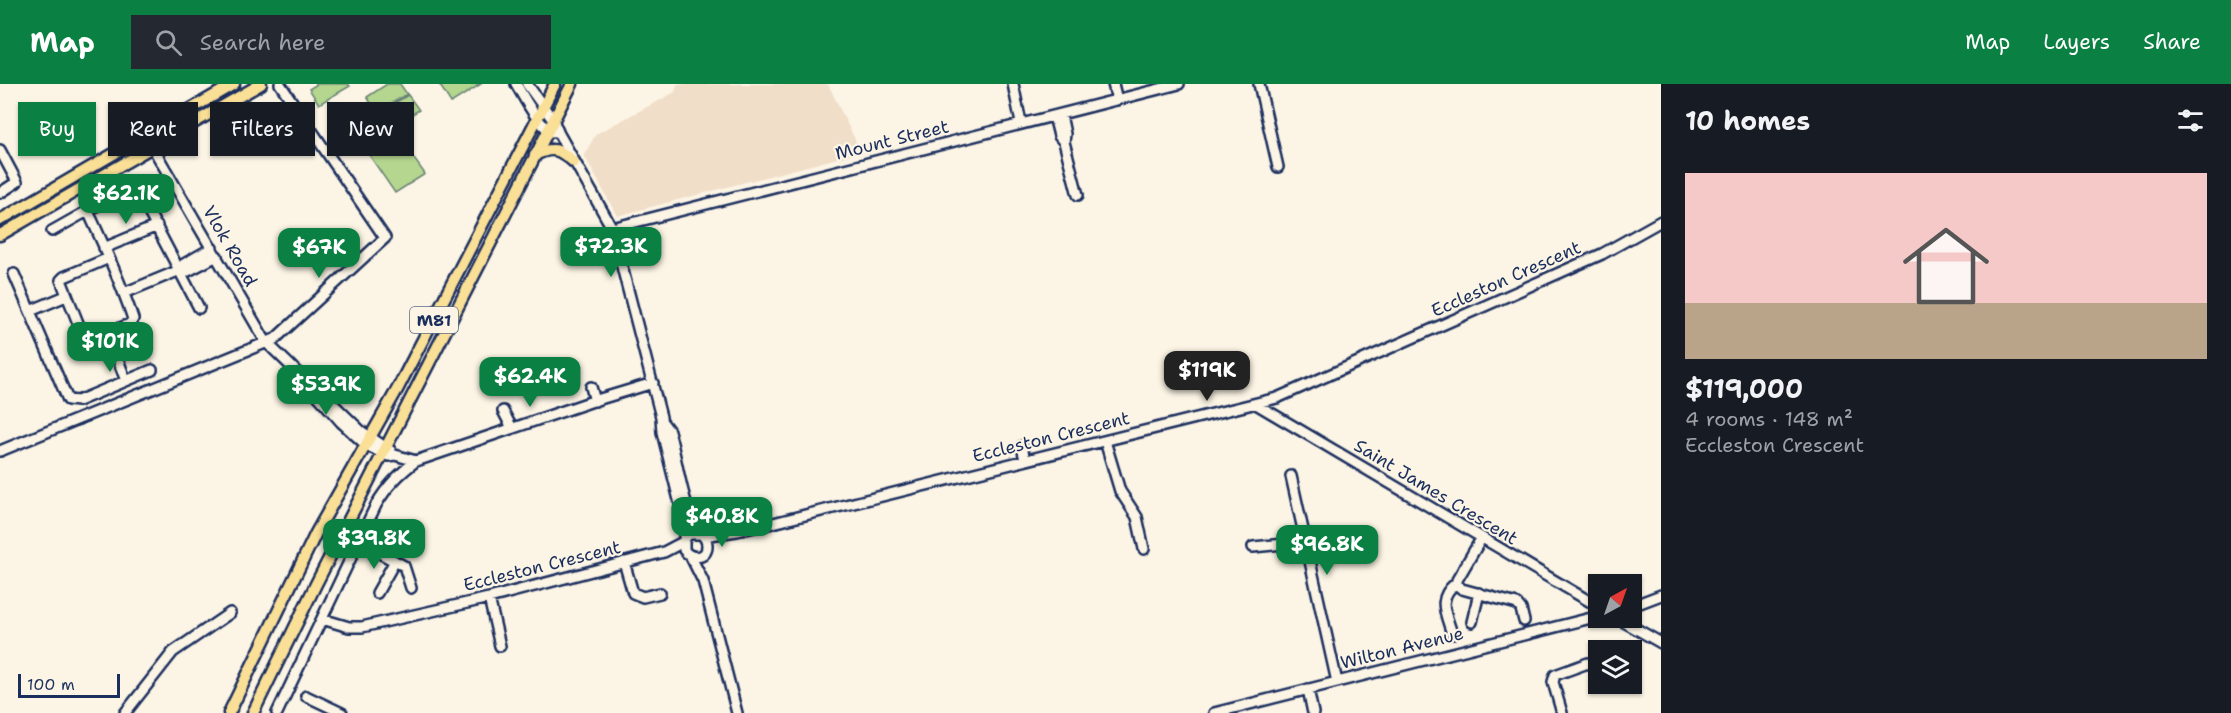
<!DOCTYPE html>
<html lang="en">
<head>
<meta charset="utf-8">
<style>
	body { margin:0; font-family:"Shantell Sans",sans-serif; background:#242831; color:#f1f3f6; height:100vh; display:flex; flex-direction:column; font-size:22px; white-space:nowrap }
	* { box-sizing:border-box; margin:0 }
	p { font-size:20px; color:#9ea1a6 }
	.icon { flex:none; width:33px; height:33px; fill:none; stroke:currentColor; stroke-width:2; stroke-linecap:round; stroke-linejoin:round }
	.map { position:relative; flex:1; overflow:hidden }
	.sheet { display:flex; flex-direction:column; background:#171b24; width:570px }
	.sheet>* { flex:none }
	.guide { position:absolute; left:18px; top:18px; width:570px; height:54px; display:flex; gap:12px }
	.needle { width:39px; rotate:40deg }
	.tools { position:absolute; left:1588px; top:490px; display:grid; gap:12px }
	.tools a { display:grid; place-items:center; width:54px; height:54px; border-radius:0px; background:#171b24; box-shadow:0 2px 4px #0004; font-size:30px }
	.scale { position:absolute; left:18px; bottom:15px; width:102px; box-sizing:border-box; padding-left:6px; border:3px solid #1b2f5e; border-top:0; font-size:16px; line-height:21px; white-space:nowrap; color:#1b2f5e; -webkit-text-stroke:4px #fcf5e5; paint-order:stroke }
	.price { position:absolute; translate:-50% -51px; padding:0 14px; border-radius:12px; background:#0b8043; color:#fff; font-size:20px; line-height:39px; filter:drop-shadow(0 2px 3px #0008) }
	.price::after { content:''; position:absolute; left:50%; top:36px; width:18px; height:14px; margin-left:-9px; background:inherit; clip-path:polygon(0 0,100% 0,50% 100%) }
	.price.current { background:#222; color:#fff }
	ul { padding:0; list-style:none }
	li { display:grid; align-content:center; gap:12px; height:318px; padding:0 24px }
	li span { display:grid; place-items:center; height:186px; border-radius:0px; color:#555 }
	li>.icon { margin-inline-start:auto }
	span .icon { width:108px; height:108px; fill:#fffc; stroke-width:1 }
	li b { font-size:26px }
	h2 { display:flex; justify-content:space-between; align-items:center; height:72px; padding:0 24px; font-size:26px }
	.tag { padding:0 21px; border-radius:0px; background:#171b24; box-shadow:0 2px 4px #0004; font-size:21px; line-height:54px }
	.tag.current { background:#0b8043; color:#fff }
	header { display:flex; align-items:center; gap:36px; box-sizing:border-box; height:84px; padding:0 30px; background:#0b8043; color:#fff }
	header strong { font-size:28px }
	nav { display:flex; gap:33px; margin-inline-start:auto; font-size:21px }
	.search { width:420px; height:54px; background:#242831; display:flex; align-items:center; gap:15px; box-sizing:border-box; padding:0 21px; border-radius:0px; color:#9ea1a6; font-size:22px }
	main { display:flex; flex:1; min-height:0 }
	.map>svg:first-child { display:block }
	.built { fill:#f1dec9 }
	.green { fill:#b5d68f; stroke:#688276; stroke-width:1.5 }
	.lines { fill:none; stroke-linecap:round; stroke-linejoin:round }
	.minor-casing { stroke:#1b2f5e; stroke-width:14 }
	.major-casing { stroke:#1b2f5e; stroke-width:15 }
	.minor { stroke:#fcf5e5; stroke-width:9 }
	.major { stroke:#fadf96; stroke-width:10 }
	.labels { text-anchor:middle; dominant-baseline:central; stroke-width:4.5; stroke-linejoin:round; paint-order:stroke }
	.shield { fill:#fcf5e5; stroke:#5e6a86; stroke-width:1.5 }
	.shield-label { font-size:16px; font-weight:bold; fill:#1b2f5e }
	.street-label { font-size:18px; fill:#1b2f5e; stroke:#fcf5e5 }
</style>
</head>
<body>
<header>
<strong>Map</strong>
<div class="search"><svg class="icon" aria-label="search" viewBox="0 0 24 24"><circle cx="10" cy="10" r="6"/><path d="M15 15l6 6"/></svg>Search here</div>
<nav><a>Map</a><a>Layers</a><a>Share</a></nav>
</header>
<main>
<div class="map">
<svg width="1661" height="629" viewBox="0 0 1661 629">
	<rect width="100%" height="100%" fill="#fcf5e5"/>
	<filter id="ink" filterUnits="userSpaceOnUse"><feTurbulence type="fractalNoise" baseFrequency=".0167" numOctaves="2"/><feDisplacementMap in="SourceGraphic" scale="12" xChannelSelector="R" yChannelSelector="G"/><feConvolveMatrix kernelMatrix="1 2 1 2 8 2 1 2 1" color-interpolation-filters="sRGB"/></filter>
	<g filter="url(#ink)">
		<!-- built -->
		<path class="built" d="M677 0H828L861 68 617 132 584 71 596 50 675 8Z"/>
		<!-- green -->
		<path class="green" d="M317 0H348L350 2 319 20 309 5Z
			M387 0H400L407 10 377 28 367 13Z
			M439 0H481L451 19Z
			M408 11 419 26 388 45 378 29Z
			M392 44 425 90 395 109 363 62Z"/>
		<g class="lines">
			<defs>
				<path id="minor" d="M516 0C524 13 540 45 553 48
					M527 0 553 36 559 50 612 144 661 333 662 348 685 440 684 455
					M1013 0 1021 39
					M1113 0 1117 16
					M1259 0 1278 83
					M1061 31 1065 50 1064 58 1078 111
					M1054 32 1059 52 1064 58
					M146 52 266 258 297 288 341 338 366 361 388 372 395 371 416 377
					M0 66 17 98 0 109
					M145 121 199 224
					M88 127C104 162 121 198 133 235L130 240 87 257 84 254 61 196 64 193 109 174
					M612 144 1179 0
					M52 147 121 108
					M104 164 157 142
					M180 186 184 180 212 164
					M14 190 68 316 78 317 152 286
					M124 209 180 186 188 187 217 172
					M30 227 66 212
					M108 249 126 297
					M591 303 595 317
					M330 317 361 347 391 367
					M1256 320 1599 523
					M503 327 512 344
					M663 339 669 347C677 376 681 411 693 439 696 447 708 452 707 462 707 476 690 475 684 466V455L689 450H701
					M1105 357 1120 407 1137 433 1144 465
					M1022 362 1025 376
					M0 367 275 255 385 154 280 0
					M1291 392 1337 598
					M703 452 737 447 769 440 1277 314 1602 170 1661 137
					M1481 455 1457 496V501L1462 505 1517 520 1521 525 1524 537
					M359 458 404 482 411 504
					M1253 463 1306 458
					M691 473 703 497 737 629
					M624 478 633 509 643 513 660 509
					M377 509 395 477
					M489 514 500 562
					M1632 522 1661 511
					M1617 534 1661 559
					M322 535 349 543H362L489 514 664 468 683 458
					M1472 538 1479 509
					M1452 550C1446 529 1436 515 1456 499
					M1308 605 1313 629
					M306 612 342 629
					M125 629 173 568 230 529
					M277 629 376 421C387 402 399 390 416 377L590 318 653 299
					M1214 629 1599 532
					M1562 629 1553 598 1555 591 1588 579"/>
				<path id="major" d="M535 71C553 62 559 65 574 78
					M0 136 234 0
					M0 151 261 0
					M229 629 316 449 398 304 555 0
					M253 629 316 500 572 0"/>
			</defs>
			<!-- minor casing -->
			<use href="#minor" class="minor-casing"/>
			<!-- major casing -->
			<use href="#major" class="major-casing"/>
			<!-- minor -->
			<use href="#minor" class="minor"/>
			<!-- major -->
			<use href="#major" class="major"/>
		</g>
	</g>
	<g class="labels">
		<!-- shield labels -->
		<rect class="shield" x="410" y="223" width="48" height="26" rx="4.5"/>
		<g class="shield-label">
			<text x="434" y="236">M81</text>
		</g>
		<!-- street labels -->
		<g class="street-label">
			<text transform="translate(892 56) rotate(-14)">Mount Street</text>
			<text transform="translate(230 162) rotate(60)">Vlok Road</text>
			<text transform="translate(1506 195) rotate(-24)">Eccleston Crescent</text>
			<text transform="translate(1051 353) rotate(-14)">Eccleston Crescent</text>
			<text transform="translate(1436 408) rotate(31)">Saint James Crescent</text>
			<text transform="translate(542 482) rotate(-14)">Eccleston Crescent</text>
			<text transform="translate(1402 564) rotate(-14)">Wilton Avenue</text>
		</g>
	</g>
</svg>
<div class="tools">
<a><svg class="needle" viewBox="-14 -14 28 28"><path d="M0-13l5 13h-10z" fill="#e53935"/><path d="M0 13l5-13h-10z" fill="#9ea1a6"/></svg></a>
<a><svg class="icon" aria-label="layers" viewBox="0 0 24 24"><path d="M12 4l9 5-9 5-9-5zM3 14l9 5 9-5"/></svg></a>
</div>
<div class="scale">100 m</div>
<b class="price" style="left:126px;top:141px">$62.1K</b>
<b class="price" style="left:611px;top:194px">$72.3K</b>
<b class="price" style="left:319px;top:195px">$67K</b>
<b class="price" style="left:110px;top:289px">$101K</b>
<b class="price current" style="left:1207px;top:318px">$119K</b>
<b class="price" style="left:530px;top:324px">$62.4K</b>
<b class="price" style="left:326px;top:332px">$53.9K</b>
<b class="price" style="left:722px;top:464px">$40.8K</b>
<b class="price" style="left:374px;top:486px">$39.8K</b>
<b class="price" style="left:1327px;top:492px">$96.8K</b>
<div class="guide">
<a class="tag current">Buy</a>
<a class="tag">Rent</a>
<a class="tag">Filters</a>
<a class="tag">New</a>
</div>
</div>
<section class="sheet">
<h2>10 homes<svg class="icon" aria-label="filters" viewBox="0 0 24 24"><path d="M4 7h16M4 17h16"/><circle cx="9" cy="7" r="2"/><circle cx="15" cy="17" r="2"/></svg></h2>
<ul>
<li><span style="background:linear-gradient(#f6c9c9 70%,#b9a48a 0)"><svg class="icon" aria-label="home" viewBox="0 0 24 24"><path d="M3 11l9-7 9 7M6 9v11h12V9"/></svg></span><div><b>$119,000</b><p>4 rooms · 148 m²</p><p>Eccleston Crescent</p></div></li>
</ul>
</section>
</main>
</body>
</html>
